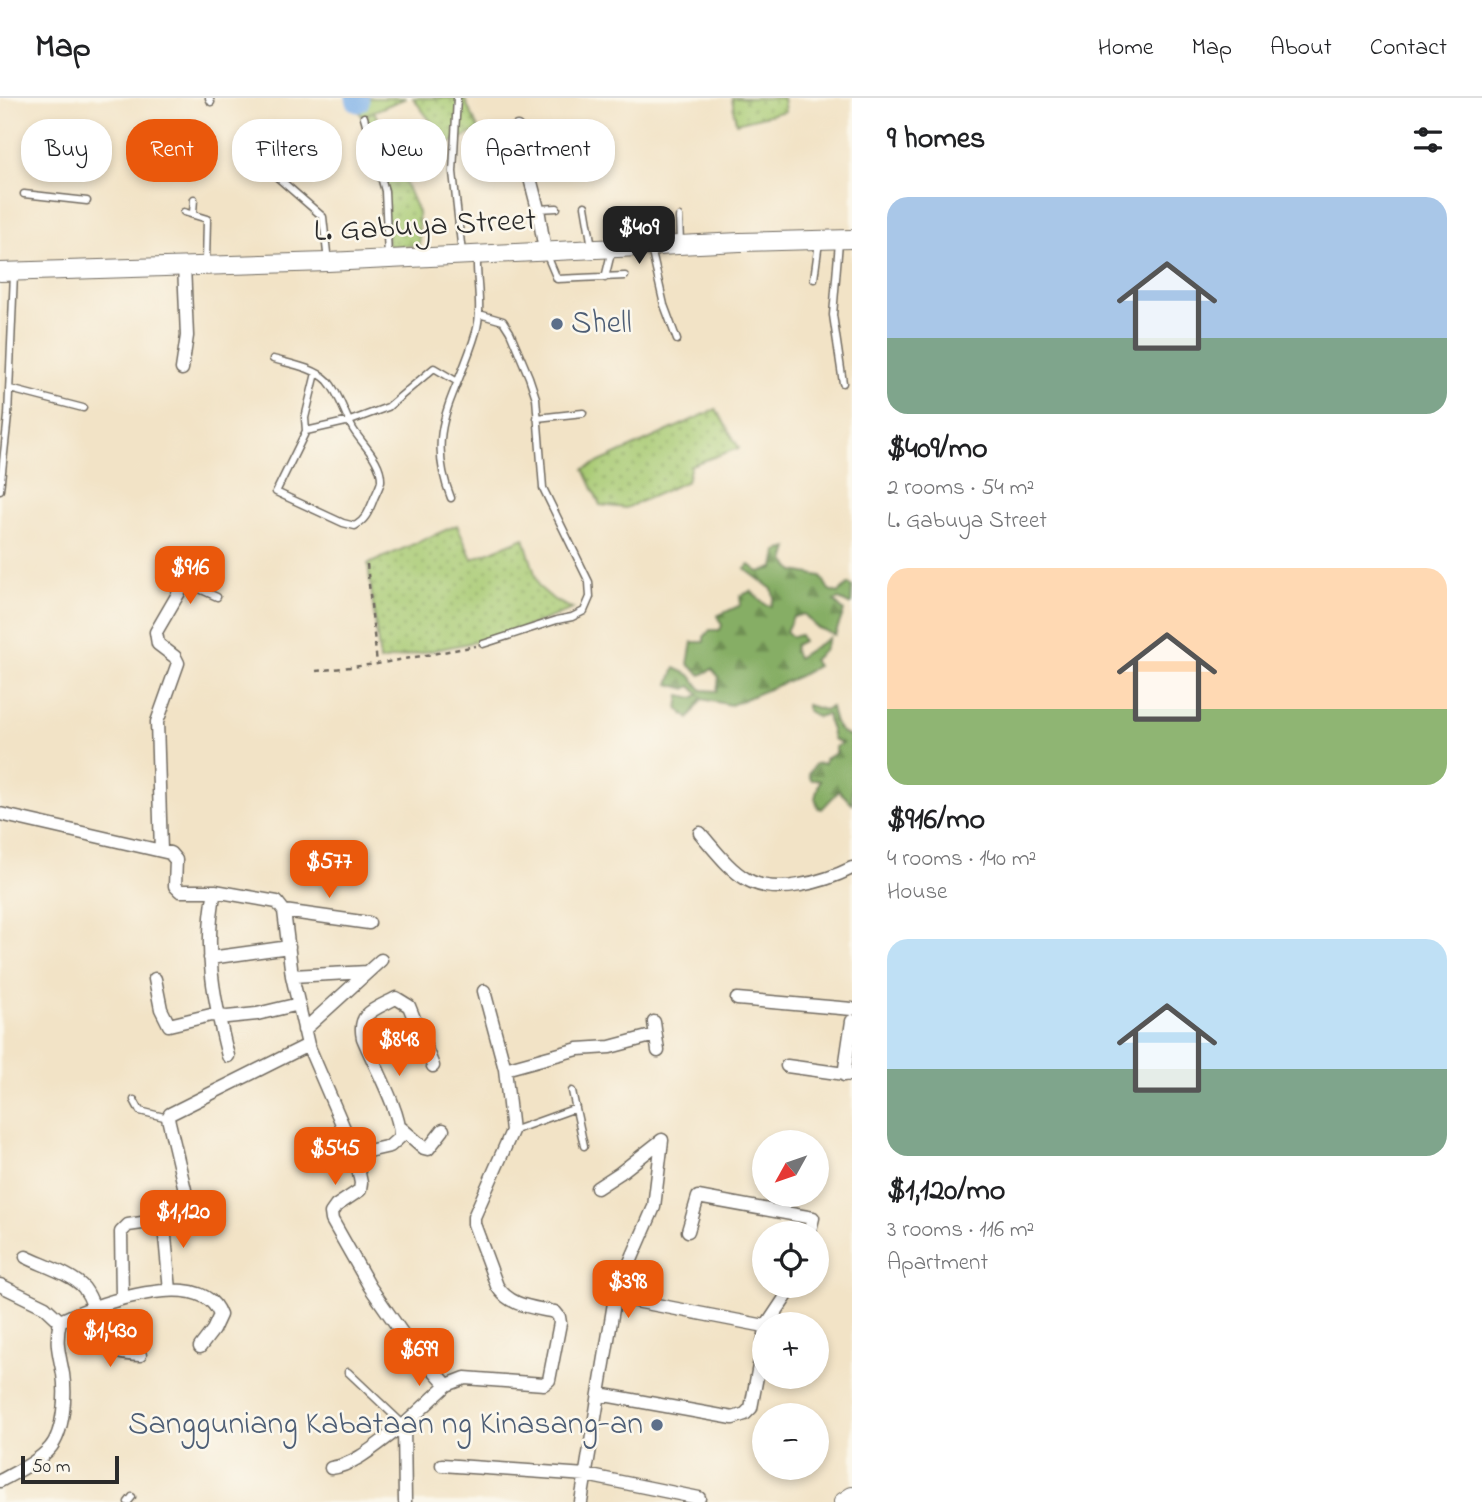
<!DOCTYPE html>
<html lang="en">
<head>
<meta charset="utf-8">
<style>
	body { margin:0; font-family:"Indie Flower",sans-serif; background:#f6f6f6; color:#202124; height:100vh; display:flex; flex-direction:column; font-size:26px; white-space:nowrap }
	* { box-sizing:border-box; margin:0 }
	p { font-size:23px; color:#757577 }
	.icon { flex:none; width:38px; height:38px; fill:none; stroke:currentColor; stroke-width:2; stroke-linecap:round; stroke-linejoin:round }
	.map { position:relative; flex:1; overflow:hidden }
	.drawer { display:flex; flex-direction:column; background:#fff; width:630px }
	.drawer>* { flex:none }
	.hud { position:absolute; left:21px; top:21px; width:665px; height:63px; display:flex; gap:14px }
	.needle { width:46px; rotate:230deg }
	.buttons { position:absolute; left:752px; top:1032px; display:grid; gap:14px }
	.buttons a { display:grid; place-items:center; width:77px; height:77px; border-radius:50%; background:#fff; box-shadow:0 4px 10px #0003; font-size:35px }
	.scale { position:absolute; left:21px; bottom:18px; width:98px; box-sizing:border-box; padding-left:7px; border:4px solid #2b2b2b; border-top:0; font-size:19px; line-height:24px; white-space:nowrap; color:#2b2b2b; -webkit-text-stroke:5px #fbf7ec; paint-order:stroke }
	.price { position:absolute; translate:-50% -60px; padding:0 16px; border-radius:14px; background:#ea580c; color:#fff; font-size:23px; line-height:46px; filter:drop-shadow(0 2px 4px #0008) }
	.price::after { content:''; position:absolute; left:50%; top:42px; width:21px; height:16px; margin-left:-10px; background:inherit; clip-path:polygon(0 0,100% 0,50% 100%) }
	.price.active { background:#222; color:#fff }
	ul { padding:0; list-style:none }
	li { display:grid; align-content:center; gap:14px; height:371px; padding:0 35px }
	li span { display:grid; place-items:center; height:217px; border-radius:21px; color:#555 }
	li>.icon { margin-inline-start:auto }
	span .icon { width:126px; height:126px; fill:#fffc; stroke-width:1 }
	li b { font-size:30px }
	h2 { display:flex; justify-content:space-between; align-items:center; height:84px; padding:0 35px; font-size:30px }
	.chip { padding:0 24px; border-radius:28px; background:#fff; box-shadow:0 4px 10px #0003; font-size:24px; line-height:63px }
	.chip.active { background:#ea580c; color:#fff }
	header { display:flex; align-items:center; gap:42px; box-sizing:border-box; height:98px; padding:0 35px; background:#fff; border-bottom:2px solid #e0e0e0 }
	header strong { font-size:33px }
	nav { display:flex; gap:38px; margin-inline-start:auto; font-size:24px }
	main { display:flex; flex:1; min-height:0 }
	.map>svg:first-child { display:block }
	.grass { fill:url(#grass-dots); stroke:#6a7a4f; stroke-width:2 }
	.forest { fill:url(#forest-firs); stroke:#586c48; stroke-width:2 }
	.wetland { fill:url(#wetland-marsh); stroke:#6a7a4f; stroke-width:2 }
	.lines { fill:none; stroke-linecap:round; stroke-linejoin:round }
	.river { stroke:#7aafe8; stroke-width:23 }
	.lane-casing { stroke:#716b61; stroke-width:9 }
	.street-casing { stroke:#716b61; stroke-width:15 }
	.secondary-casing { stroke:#716b61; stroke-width:20 }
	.path { stroke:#716b61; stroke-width:2.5; stroke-dasharray:5 5; stroke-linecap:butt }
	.lane { stroke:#fff; stroke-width:6 }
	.street { stroke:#fff; stroke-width:12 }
	.secondary { stroke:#fff; stroke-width:18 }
	.service-dot { fill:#5c6f8a; stroke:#fbf7ec; stroke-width:2.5 }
	.labels { text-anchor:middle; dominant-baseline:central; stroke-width:5; stroke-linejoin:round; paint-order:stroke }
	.street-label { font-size:32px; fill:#2b2b2b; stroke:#fbf7ec }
	.service-label { font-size:32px; fill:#4e5e75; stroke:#fbf7ec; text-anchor:start }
</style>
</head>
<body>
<header>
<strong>Map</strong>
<nav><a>Home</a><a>Map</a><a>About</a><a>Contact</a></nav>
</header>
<main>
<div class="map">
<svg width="852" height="1404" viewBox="0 0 852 1404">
	<defs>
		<pattern id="grass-dots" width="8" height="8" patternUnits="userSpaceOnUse" patternTransform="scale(1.75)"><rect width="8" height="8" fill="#a8ca73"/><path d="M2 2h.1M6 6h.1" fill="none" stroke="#89a45f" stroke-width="1.8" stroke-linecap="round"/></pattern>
		<pattern id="forest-firs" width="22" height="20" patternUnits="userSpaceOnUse" patternTransform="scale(1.75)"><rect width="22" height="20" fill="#86ae65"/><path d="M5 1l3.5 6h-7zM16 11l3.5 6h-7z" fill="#6e8e53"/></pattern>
		<pattern id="wetland-marsh" width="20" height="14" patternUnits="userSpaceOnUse" patternTransform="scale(1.75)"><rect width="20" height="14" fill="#a8ca73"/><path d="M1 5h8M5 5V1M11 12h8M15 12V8" fill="none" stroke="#89a45f"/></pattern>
	</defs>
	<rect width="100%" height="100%" fill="#fbf7ec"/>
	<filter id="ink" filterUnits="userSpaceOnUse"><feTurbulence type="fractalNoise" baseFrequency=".0143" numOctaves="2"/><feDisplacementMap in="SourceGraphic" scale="14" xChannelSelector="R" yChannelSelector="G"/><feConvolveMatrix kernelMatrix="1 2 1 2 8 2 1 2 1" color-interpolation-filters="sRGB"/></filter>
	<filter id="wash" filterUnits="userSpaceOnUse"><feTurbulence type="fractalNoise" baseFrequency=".00686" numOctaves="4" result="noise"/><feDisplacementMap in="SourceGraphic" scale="28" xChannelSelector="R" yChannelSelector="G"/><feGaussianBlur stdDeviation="1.57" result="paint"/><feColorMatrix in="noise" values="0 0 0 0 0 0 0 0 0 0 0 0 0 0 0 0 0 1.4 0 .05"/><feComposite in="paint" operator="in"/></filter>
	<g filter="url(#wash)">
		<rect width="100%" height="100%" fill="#f2e3c6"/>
		<!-- grass -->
		<path class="grass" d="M413 0H464L479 32 448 46Z
			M732 0H783L785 13 736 25Z
			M374 13 418 114 420 147 388 149 382 92 362 18Z
			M716 311 739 350 691 367 687 383 626 410 600 407 584 371Z
			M457 427 472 461 524 440 539 489 554 502 573 511 499 539 380 563 368 466Z"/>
		<!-- forest -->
		<path class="forest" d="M789 450 785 463 794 473 821 478 829 492 838 495 849 486 852 489 851 507 839 501 834 503 844 513 835 537 817 530 804 516 793 519 786 533 792 539 800 537 803 543 795 547 794 553 797 560 829 540 824 552 813 562 817 568 799 578 731 607 702 601 689 621 678 611 680 597 694 600 699 596 691 588 686 591 669 586 675 570 690 577 702 592 717 593 719 579 712 571 701 577 688 566 692 544H704V539L710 532H720L722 527 717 518 741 507 740 498 751 493 766 507 771 508 774 500 772 491 745 471 750 467 759 474 774 470 777 453Z
			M807 607 824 612 831 609C834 625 836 634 852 639V705L838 692 836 696 822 711 818 710 815 700 820 682H811L809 676 815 666 825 665V661L835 655V649L842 645 833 641 827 616 817 619 807 612Z"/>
		<!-- wetland -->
		<path class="wetland" d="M350 0H406L362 18Z"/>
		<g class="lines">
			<!-- river -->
			<path class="river" d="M357 0 358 3"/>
		</g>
	</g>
	<g filter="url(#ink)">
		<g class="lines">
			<defs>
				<path id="lane" d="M209 0 211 4
					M457 0 453 74 462 155
					M364 19 385 93 388 159
					M269 72 323 119 328 164
					M24 96 87 103
					M585 108 592 149
					M538 111 557 110
					M184 114 207 121 206 164
					M193 115 194 101
					M679 119 680 145
					M668 121 671 147
					M839 144 833 217 843 285
					M651 150 664 207 677 242
					M546 155 557 181 625 178
					M605 180 612 151
					M814 181 819 144
					M479 216 503 223 510 234 529 279 536 300 543 390 589 484 590 499 584 513 572 519 557 522 483 546
					M273 261C291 266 315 270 328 283 340 297 344 315 353 331 362 346 382 363 381 383 380 389 375 397 373 403 368 415 366 421 355 428L343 425 276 394 306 333 305 320 316 275
					M10 291 83 310
					M537 320 583 315
					M306 333 350 323 388 309 434 270 456 283
					M0 392 8 318 14 175
					M451 400C423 330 458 297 476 234 483 210 476 183 477 159
					M184 484 217 499
					M572 993 584 1048
					M134 1002 140 1013 168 1020
					M512 1033 576 1010
					M348 1274 404 1327
					M128 1404 132 1399"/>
				<path id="street" d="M517 30 538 111 545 153
					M182 271 187 238 184 167
					M0 716 170 755 176 762 175 788 180 793H215L277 804 284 813 292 878 308 947 355 1056 361 1085 360 1092 336 1108 331 1115 332 1122 370 1189 407 1242 447 1287
					M700 735C732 772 747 797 800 787 819 784 834 779 852 770
					M161 753 157 624 178 565 175 559 158 546 156 534 195 467
					M215 793C203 849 214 903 228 958
					M284 813 369 825
					M210 860 289 849
					M292 878 368 874
					M155 881 161 911 169 927 211 917 227 919 257 916 299 906
					M737 901 852 911
					M654 924 658 953
					M304 932 381 862
					M787 968 852 977
					M505 971 578 951 610 949 655 937
					M844 977 852 923
					M401 1030 424 1050 428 1051 443 1032
					M355 1056 390 1048 400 1039C401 1014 373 965 363 940 357 914 376 911 396 900L409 908 433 968
					M597 1090 620 1075 662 1042
					M185 1092 168 1020 170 1016 308 947
					M688 1133 698 1099 813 1120 809 1136
					M26 1159C42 1167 74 1177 84 1190 109 1224 79 1255 140 1257
					M0 1187 45 1209 60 1223C55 1246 59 1254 63 1276 66 1296 64 1334 50 1350 38 1364 16 1374 0 1383
					M615 1199 765 1228
					M122 1200 121 1134 128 1127 156 1123 161 1124 164 1128 170 1192
					M60 1223C93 1208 202 1166 220 1217L213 1232 200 1249
					M767 1227 793 1188
					M599 1296 733 1320 745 1316 751 1310 765 1236
					M442 1367 586 1377 699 1400
					M331 1370C357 1367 383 1341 404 1327
					M405 1404 404 1327 447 1287 465 1280 544 1286 549 1282 560 1225 559 1219 555 1214C533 1209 510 1209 497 1188L474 1126V1119L512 1033 505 971 484 893
					M581 1404 615 1199 654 1109 662 1042"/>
				<path id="secondary" d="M0 174 328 164 740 144 852 141
					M843 1404 852 1398"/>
			</defs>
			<!-- lane casing -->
			<use href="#lane" class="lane-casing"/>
			<!-- street casing -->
			<use href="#street" class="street-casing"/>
			<!-- secondary casing -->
			<use href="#secondary" class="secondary-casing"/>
			<!-- path -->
			<path class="path" d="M367 466 377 566
				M316 573 377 566 476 548"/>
			<!-- lane -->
			<use href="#lane" class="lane"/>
			<!-- street -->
			<use href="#street" class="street"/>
			<!-- secondary -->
			<use href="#secondary" class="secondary"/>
		</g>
	</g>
	<!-- markers -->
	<g class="service-dot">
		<circle cx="557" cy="226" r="7"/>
		<circle cx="657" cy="1327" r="7"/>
	</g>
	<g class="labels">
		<!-- street labels -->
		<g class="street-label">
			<text transform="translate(425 129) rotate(-3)">L. Gabuya Street</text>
		</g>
		<!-- service labels -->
		<g class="service-label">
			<text x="571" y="226">Shell</text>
			<text x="643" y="1327" text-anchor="end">Sangguniang Kabataan ng Kinasang-an</text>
		</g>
	</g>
</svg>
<div class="buttons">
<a><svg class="needle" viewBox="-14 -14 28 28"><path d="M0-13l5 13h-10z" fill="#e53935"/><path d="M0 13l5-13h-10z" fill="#757577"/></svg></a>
<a><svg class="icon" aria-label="locate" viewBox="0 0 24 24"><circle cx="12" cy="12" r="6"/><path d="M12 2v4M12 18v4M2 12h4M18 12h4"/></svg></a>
<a>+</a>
<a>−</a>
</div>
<div class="scale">50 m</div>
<b class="price active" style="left:639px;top:168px">$409</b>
<b class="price" style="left:190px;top:508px">$916</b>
<b class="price" style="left:329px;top:802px">$577</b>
<b class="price" style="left:399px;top:980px">$848</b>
<b class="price" style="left:335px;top:1089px">$545</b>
<b class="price" style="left:183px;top:1152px">$1,120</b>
<b class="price" style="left:628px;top:1222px">$398</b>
<b class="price" style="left:110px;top:1271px">$1,430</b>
<b class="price" style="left:419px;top:1290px">$699</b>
<div class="hud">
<a class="chip">Buy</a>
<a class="chip active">Rent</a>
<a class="chip">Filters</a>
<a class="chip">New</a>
<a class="chip">Apartment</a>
</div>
</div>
<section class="drawer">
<h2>9 homes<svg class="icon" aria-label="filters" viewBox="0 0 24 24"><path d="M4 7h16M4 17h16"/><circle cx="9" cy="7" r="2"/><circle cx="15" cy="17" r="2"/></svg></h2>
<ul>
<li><span style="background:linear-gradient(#a9c7e8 65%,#7fa58c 0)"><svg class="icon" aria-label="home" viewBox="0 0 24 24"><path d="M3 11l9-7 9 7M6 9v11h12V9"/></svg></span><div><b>$409/mo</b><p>2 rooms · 54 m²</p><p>L. Gabuya Street</p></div></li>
<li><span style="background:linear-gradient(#ffd9b3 65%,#8fb573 0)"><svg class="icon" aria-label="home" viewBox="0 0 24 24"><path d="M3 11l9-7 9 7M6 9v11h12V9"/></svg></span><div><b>$916/mo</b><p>4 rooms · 140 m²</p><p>House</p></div></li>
<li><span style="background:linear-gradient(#bfe0f5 60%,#7fa58c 0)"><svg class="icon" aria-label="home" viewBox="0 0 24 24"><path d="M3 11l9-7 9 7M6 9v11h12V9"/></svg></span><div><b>$1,120/mo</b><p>3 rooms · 116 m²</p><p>Apartment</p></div></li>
</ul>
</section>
</main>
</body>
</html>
